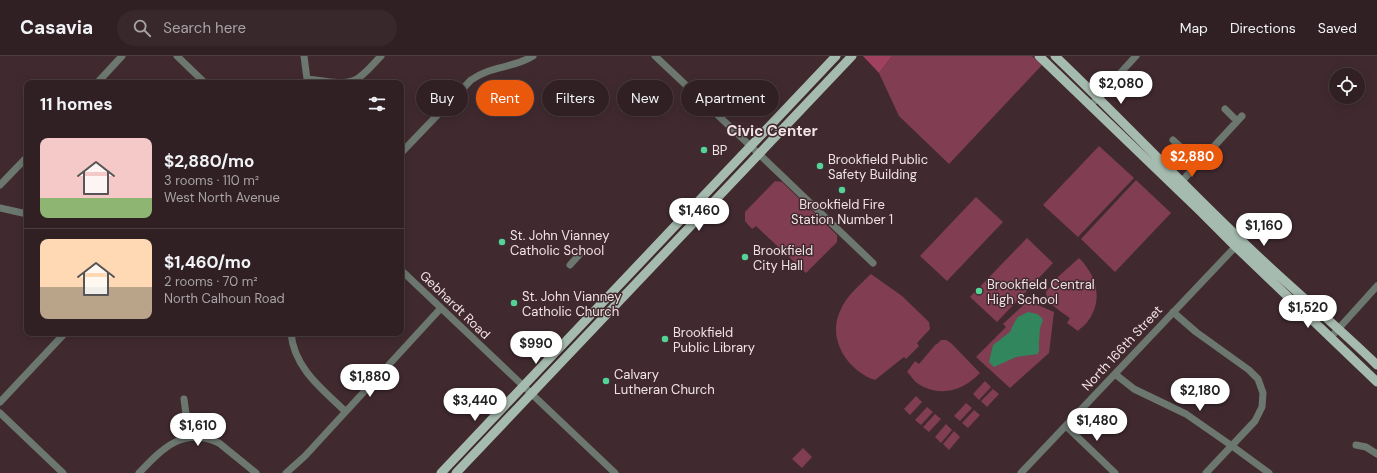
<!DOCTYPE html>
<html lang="en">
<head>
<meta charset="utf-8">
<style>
	body { margin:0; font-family:"DM Sans",sans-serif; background:#38282c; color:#f1f3f6; height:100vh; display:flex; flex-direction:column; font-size:15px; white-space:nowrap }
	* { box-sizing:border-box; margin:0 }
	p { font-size:13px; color:#a8a3a6 }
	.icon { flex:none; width:22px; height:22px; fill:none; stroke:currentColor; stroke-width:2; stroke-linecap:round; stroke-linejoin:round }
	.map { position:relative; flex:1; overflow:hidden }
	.panel { position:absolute; left:24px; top:24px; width:380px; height:256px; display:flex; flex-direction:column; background:#302024; border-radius:8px; box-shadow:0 2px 10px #0003,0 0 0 1px #4b3e41 }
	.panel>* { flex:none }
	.guide { position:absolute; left:416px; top:24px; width:380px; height:36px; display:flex; gap:8px }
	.fabs { position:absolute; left:1329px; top:12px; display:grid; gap:8px }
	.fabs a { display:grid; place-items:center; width:36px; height:36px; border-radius:50%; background:#302024; box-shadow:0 2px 10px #0003,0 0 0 1px #4b3e41; font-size:20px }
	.price { position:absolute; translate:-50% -34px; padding:0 9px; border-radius:14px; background:#fff; color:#222; font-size:13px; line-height:26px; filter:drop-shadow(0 1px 2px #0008) }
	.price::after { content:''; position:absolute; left:50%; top:24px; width:12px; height:9px; margin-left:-6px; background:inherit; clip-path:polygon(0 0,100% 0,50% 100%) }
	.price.current { background:#ea580c; color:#fff }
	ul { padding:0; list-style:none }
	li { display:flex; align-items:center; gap:12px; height:100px; padding:0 16px }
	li+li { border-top:1px solid #4b3e41 }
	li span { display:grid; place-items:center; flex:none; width:112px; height:80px; border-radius:8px; color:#555 }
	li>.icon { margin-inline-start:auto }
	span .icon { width:48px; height:48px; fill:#fffc; stroke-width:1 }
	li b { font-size:17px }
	h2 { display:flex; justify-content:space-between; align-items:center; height:48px; padding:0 16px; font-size:17px }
	.chip { padding:0 14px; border-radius:18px; background:#302024; box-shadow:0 2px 10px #0003,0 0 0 1px #4b3e41; font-size:14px; line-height:36px }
	.chip.current { background:#ea580c; color:#fff }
	header { display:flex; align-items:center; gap:24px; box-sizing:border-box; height:56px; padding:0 20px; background:#302024; border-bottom:1px solid #4b3e41 }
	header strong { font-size:19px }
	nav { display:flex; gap:22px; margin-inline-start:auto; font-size:14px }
	.search { width:280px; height:36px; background:#38282c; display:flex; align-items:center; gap:10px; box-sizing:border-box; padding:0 14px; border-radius:22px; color:#a8a3a6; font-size:15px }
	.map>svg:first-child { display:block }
	.green { fill:#813d51 }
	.forest { fill:#a0425f }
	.water { fill:#31865e }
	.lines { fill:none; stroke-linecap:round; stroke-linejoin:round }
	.minor { stroke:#6c7770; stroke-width:7 }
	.major { stroke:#a6bbaf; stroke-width:9 }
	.poi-dot { fill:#53d396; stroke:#402a30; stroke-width:1.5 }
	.labels { text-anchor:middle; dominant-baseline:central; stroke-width:3; stroke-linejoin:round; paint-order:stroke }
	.poi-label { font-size:13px; fill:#f1e2e5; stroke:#402a30; text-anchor:start }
	.street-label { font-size:13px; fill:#f1e2e5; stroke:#402a30 }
	.quarter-label { font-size:15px; font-weight:bold; fill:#f1e2e5; stroke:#402a30 }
</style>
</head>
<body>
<header>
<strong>Casavia</strong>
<div class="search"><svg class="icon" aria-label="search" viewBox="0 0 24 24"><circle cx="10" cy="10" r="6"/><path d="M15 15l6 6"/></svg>Search here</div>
<nav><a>Map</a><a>Directions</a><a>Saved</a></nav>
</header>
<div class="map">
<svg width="1377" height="417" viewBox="0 0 1377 417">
	<rect width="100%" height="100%" fill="#402a30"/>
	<!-- green -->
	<path class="green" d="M892 0H1032L1042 9 949 108 899 60 879 17Z
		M1099 90 1134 122 1078 181 1043 149Z
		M1136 124 1171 157 1115 216 1081 183Z
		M775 125 782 126 837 179V186L806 217 756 170 752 173 745 165V156Z
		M976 141 1003 166 947 225 920 200Z
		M1027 182 1053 207 997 266 970 241Z
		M1079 202C1096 219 1104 243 1088 265 1085 270 1081 271 1078 275L1067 267 1070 262C1060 255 1046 247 1046 236L1059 220Z
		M871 218 902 240 929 266 930 273 917 287 919 290 906 303 904 301 875 324C847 314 826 282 841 253 847 239 860 229 871 218Z
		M1031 242 1038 249 1054 256 1049 297 1010 332 976 301 1006 271 1003 268Z
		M941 284H946L951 287 980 317C963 335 939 342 917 327 912 323 911 319 907 316L915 305 919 308 936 288H937Z
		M985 325 991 331 979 344 973 338Z
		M993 333 999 338 987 351 981 345Z
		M916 340 922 346 910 359 904 353Z
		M966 347 972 352 960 365 954 360Z
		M927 351 933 356 921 369 915 364Z
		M974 354 980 359 968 372 962 367Z
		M935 358 941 363 929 376 923 371Z
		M946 368 952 374 941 387 935 381Z
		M954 375 960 381 949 394 943 388Z
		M803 392 812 401 802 412 792 403Z"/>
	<!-- forest -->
	<path class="forest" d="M863 0H892L879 17Z"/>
	<!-- water -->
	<path class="water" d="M1028 256 1037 258 1041 261 1043 264 1040 272 1039 287V294L1038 298 1016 301 994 311 989 306 993 289 1010 276 1014 267 1018 261Z"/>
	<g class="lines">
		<!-- minor -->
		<path class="minor" d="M177 0 205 27
			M304 0 307 23
			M655 0 759 98 873 207
			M307 23C321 24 341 30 355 24 365 19 373 8 381 0
			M97 27 122 0
			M1090 50 1136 0
			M1225 53 1237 65
			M1173 84 1198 107
			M401 97 471 24C492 9 512 13 533 0
			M1181 126 1242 60
			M0 129 27 101
			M0 152 27 158
			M570 209 579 199
			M401 214 615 417
			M1173 256 1196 276 1249 314 1258 323 1263 337 1262 351 1255 365 1206 417
			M291 277C294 312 322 333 345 355
			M1331 281 1377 230
			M1115 318 1134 333 1186 358 1232 390 1269 417
			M184 343 189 381
			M0 346 65 277
			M0 357 63 417
			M1066 370 1115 417
			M1356 389 1366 391 1377 398
			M139 417C162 393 183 370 219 387L256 417
			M286 417 305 400 441 252
			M1021 417 1238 188"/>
		<!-- major -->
		<path class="major" d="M1039 0 1200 155 1235 190 1377 326
			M1055 0C1118 60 1178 124 1241 184 1285 227 1333 266 1377 309
			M441 417 836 0
			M456 417 852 0"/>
	</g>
	<!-- markers -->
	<g class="poi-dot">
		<circle cx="704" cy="94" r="4"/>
		<circle cx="820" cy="110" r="4"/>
		<circle cx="842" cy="134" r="4"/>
		<circle cx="502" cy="186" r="4"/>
		<circle cx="745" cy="201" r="4"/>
		<circle cx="979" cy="235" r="4"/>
		<circle cx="514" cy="247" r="4"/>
		<circle cx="665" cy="283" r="4"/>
		<circle cx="606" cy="325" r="4"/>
	</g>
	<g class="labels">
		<!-- poi labels -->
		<g class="poi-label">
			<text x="712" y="94">BP</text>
			<text x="828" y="103">Brookfield Public<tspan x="828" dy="15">Safety Building</tspan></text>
			<text x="842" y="148" text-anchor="middle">Brookfield Fire<tspan x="842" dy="15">Station Number 1</tspan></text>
			<text x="510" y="179">St. John Vianney<tspan x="510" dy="15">Catholic School</tspan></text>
			<text x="753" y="194">Brookfield<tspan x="753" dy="15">City Hall</tspan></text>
			<text x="987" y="228">Brookfield Central<tspan x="987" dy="15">High School</tspan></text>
			<text x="522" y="240">St. John Vianney<tspan x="522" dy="15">Catholic Church</tspan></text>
			<text x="673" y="276">Brookfield<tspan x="673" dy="15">Public Library</tspan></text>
			<text x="614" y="318">Calvary<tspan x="614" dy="15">Lutheran Church</tspan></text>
		</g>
		<!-- street labels -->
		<g class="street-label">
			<text transform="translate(455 249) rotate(44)">Gebhardt Road</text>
			<text transform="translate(1122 292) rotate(-47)">North 166th Street</text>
		</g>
		<!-- quarter labels -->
		<g class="quarter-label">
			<text x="772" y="75">Civic Center</text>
		</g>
	</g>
</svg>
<div class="fabs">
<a><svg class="icon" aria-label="locate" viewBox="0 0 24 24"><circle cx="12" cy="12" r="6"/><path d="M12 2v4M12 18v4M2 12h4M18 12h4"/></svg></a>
</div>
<b class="price" style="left:1121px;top:49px">$2,080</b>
<b class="price current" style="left:1192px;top:122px">$2,880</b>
<b class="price" style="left:699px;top:176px">$1,460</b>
<b class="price" style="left:1264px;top:191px">$1,160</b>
<b class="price" style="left:1308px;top:273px">$1,520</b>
<b class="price" style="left:536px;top:309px">$990</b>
<b class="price" style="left:370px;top:342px">$1,880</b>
<b class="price" style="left:1200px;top:356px">$2,180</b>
<b class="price" style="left:475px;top:366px">$3,440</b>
<b class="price" style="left:1097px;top:386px">$1,480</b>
<b class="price" style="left:198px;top:391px">$1,610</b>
<div class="guide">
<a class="chip">Buy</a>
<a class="chip current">Rent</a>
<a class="chip">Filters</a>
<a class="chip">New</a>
<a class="chip">Apartment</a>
</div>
<section class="panel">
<h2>11 homes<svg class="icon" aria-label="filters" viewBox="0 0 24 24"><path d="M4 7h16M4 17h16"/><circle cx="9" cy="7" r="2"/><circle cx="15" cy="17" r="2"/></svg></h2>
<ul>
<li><span style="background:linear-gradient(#f6c9c9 75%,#8fb573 0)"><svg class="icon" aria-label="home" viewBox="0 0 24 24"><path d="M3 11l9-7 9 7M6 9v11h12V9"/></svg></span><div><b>$2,880/mo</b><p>3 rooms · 110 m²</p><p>West North Avenue</p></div></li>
<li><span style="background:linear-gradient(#ffd9b3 60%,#b9a48a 0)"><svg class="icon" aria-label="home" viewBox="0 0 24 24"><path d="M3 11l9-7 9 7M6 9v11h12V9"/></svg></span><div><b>$1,460/mo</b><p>2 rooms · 70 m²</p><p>North Calhoun Road</p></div></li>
</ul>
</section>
</div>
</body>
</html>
